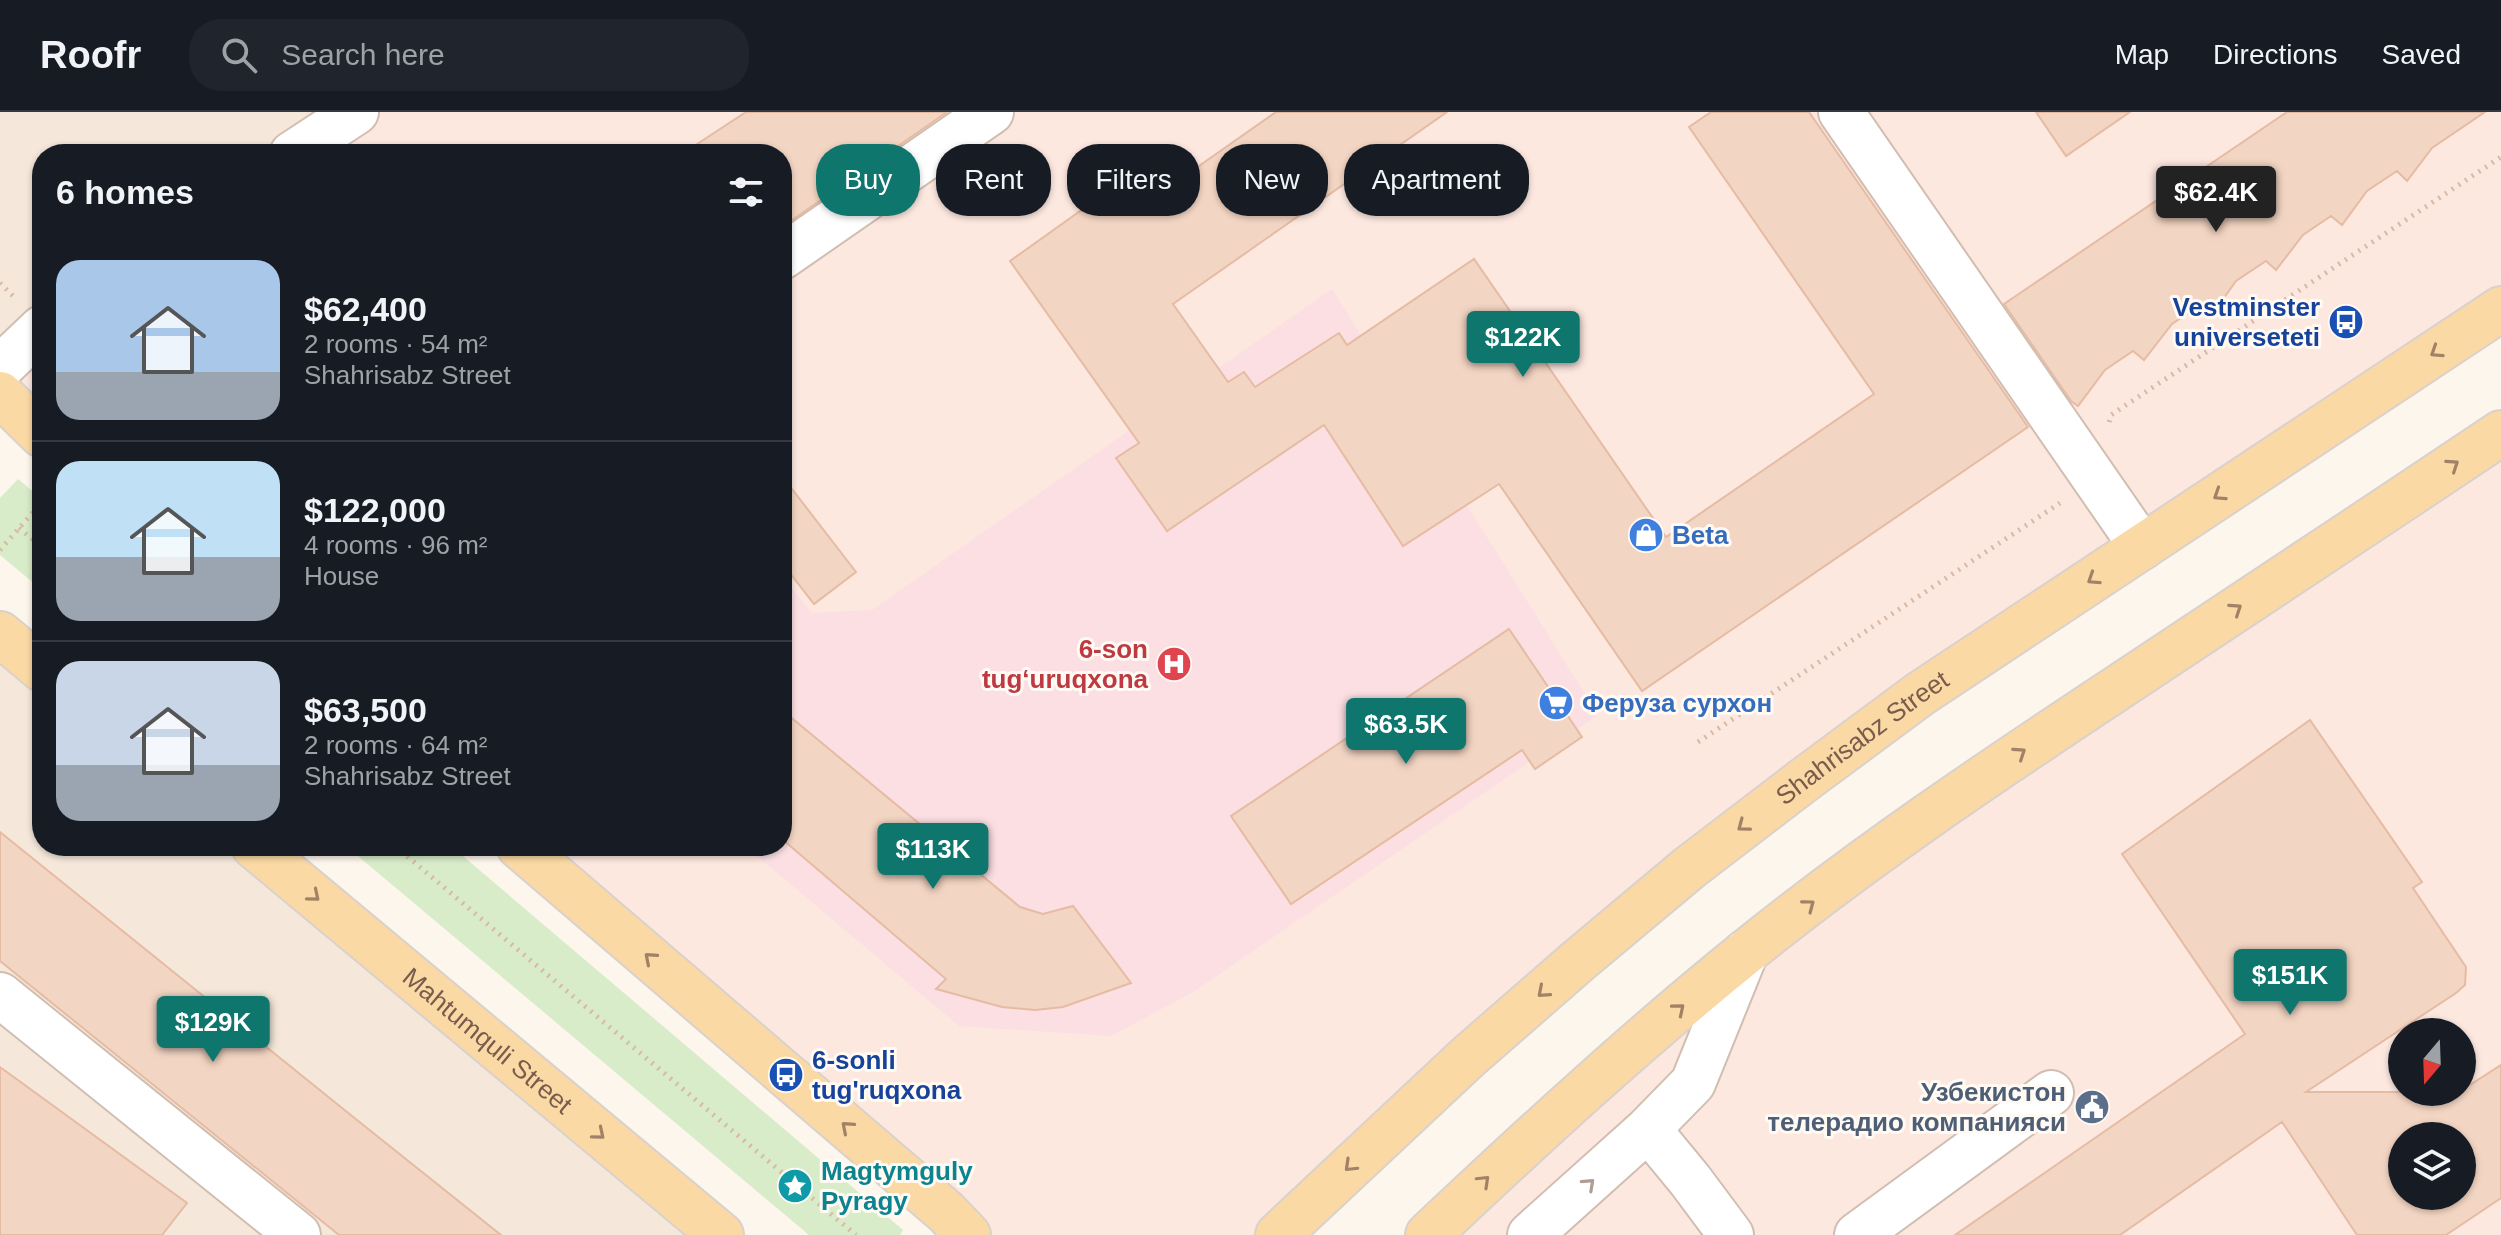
<!DOCTYPE html>
<html lang="en">
<head>
<meta charset="utf-8">
<style>
	body { margin:0; font-family:Arial,sans-serif; background:#20242c; color:#f1f3f6; height:100vh; display:flex; flex-direction:column; font-size:30px; white-space:nowrap }
	* { box-sizing:border-box; margin:0 }
	p { font-size:26px; color:#9ea1a6 }
	.icon { flex:none; width:44px; height:44px; fill:none; stroke:currentColor; stroke-width:2; stroke-linecap:round; stroke-linejoin:round }
	.map { position:relative; flex:1; overflow:hidden }
	.side { position:absolute; left:32px; top:32px; width:760px; height:712px; display:flex; flex-direction:column; background:#171b24; border-radius:32px; box-shadow:0 2px 6px #0004 }
	.side>* { flex:none }
	.banner { position:absolute; left:816px; top:32px; width:760px; height:72px; display:flex; gap:16px }
	.needle { width:52px; rotate:199deg }
	.fabs { position:absolute; left:2388px; top:906px; display:grid; gap:16px }
	.fabs a { display:grid; place-items:center; width:88px; height:88px; border-radius:50%; background:#171b24; box-shadow:0 2px 6px #0004; font-size:40px }
	.price { position:absolute; translate:-50% -68px; padding:0 18px; border-radius:8px; background:#0f766e; color:#fff; font-size:26px; line-height:52px; filter:drop-shadow(0 2px 4px #0008) }
	.price::after { content:''; position:absolute; left:50%; top:48px; width:24px; height:18px; margin-left:-12px; background:inherit; clip-path:polygon(0 0,100% 0,50% 100%) }
	.price.current { background:#222; color:#fff }
	ul { padding:0; list-style:none }
	li { display:flex; align-items:center; gap:24px; height:200px; padding:0 24px }
	li+li { border-top:2px solid #363941 }
	li span { display:grid; place-items:center; flex:none; width:224px; height:160px; border-radius:24px; color:#555 }
	li>.icon { margin-inline-start:auto }
	span .icon { width:96px; height:96px; fill:#fffc; stroke-width:1 }
	li b { font-size:34px }
	h2 { display:flex; justify-content:space-between; align-items:center; height:96px; padding:0 24px; font-size:34px }
	.tag { padding:0 28px; border-radius:32px; background:#171b24; box-shadow:0 2px 6px #0004; font-size:28px; line-height:72px }
	.tag.current { background:#0f766e; color:#fff }
	header { display:flex; align-items:center; gap:48px; box-sizing:border-box; height:112px; padding:0 40px; background:#171b24; border-bottom:2px solid #363941 }
	header strong { font-size:38px }
	nav { display:flex; gap:44px; margin-inline-start:auto; font-size:28px }
	.search { width:560px; height:72px; background:#20242c; display:flex; align-items:center; gap:20px; box-sizing:border-box; padding:0 28px; border-radius:32px; color:#9ea1a6; font-size:30px }
	.map>svg:first-child { display:block }
	.residential { fill:#f5e8da }
	.commercial { fill:#fde8e0; fill-rule:evenodd }
	.medical { fill:#fbdfe3 }
	.green { fill:#d8ecc9 }
	.building { fill:#f3d5c3; stroke:#e6bba3; stroke-width:2; fill-rule:evenodd }
	.lines { fill:none; stroke-linecap:round; stroke-linejoin:round }
	.minor-casing { stroke:#d1beb0; stroke-width:48 }
	.major-casing { stroke:#dad1cd; stroke-width:48 }
	.path { stroke:#d9b8a5; stroke-width:5; stroke-dasharray:2 6; stroke-linecap:butt }
	.minor { stroke:#fff; stroke-width:44 }
	.major { stroke:#fbd9a5; stroke-width:44 }
	.oneway { stroke:#a18267 }
	.oneway2 { stroke:#af9d94 }
	.labels { text-anchor:middle; dominant-baseline:central; stroke-width:6; stroke-linejoin:round; paint-order:stroke }
	.transit-label { font-size:26px; font-weight:bold; fill:#164399; stroke:#fffaf3; text-anchor:end }
	.shop-label { font-size:26px; font-weight:bold; fill:#366cbe; stroke:#fffaf3; text-anchor:start }
	.health-label { font-size:26px; font-weight:bold; fill:#be3a42; stroke:#fffaf3; text-anchor:end }
	.street-label { font-size:26px; fill:#7a5c4d; stroke:#fffaf3 }
	.service-label { font-size:26px; font-weight:bold; fill:#4e5e75; stroke:#fffaf3; text-anchor:end }
	.culture-label { font-size:26px; font-weight:bold; fill:#0d838f; stroke:#fffaf3; text-anchor:start }
</style>
</head>
<body>
<header>
<strong>Roofr</strong>
<div class="search"><svg class="icon" aria-label="search" viewBox="0 0 24 24"><circle cx="10" cy="10" r="6"/><path d="M15 15l6 6"/></svg>Search here</div>
<nav><a>Map</a><a>Directions</a><a>Saved</a></nav>
</header>
<div class="map">
<svg width="2501" height="1123" viewBox="0 0 2501 1123">
	<rect width="100%" height="100%" fill="#fdf6ec"/>
	<!-- residential -->
	<path class="residential" d="M0 0H356L292 42H42V216L0 256Z
		M0 522 42 557V734H254L721 1123H0Z"/>
	<!-- commercial -->
	<path class="commercial" d="M356 0H2501V197L1920 582 1278 1123H968L519 734H782V42H292Z
		M42 216V323L0 256Z
		M2501 321V1123H1428L1637 932ZM2402 920H2462V980H2402ZM2402 1024H2462V1084H2402Z"/>
	<!-- medical -->
	<path class="medical" d="M1332 177 1598 603 1193 880 1111 924 959 914 745 734H782V464L812 501 872 498Z"/>
	<!-- green -->
	<path class="green" d="M18 367 42 387V478L0 443V386Z
		M346 734H451L903 1118 900 1123H809Z"/>
	<!-- building -->
	<path class="building" d="M746 0H947L782 115V42H682Z
		M1276 0H1447L1173 192 1228 270 1244 260 1255 275 1339 221 1347 233 1474 147 1666 425 1874 282 1689 15 1711 0H1809L2028 315 1642 579 1499 372 1403 434 1324 313 1167 419 1116 346 1139 331 1010 149 1121 70 1139 96Z
		M2036 0H2130L2066 44Z
		M2287 0H2485L2432 36 2407 69 2397 59 2367 79 2342 113 2331 104 2303 123 2276 158 2266 149 2236 169 2211 204 2199 194 2172 212 2144 248 2133 239 2105 258 2078 294 2071 289 2004 192Z
		M782 364 856 460 814 492 782 451Z
		M1509 517 1582 625 1535 657 1522 638 1291 792 1231 704Z
		M782 598 1020 795 1043 802 1073 794 1131 871 1063 895 1035 898 1002 895 936 877 946 867 782 727Z
		M2310 608 2422 770 2413 776 2466 855 2465 873 2456 881 2306 980H2462V978L2501 953V1086L2446 1123H2357L2282 1010 2120 1123H1955L2245 922 2122 742ZM2402 1024H2462V1084H2402Z
		M0 720 352 1004 501 1123H339L0 849Z
		M0 955 187 1091 162 1123H0Z"/>
	<g class="lines">
		<defs>
			<path id="minor" d="M1841 0 2142 435
				M292 42 356 0
				M782 145 991 0
				M0 256 42 216
				M0 883 298 1123
				M1648 1017 1690 1068 1731 1123
				M1530 1123 1648 1017 1693 971 1746 840
				M1857 1123 2051 981"/>
			<g id="major">
				<path d="M0 282 42 323"/>
				<path d="M0 522 42 557"/>
				<path id="s1" d="M254 734 721 1123"/>
				<path d="M519 734 946 1100 968 1123"/>
				<path id="s2" d="M1278 1123 1468 945 1578 849 1689 756 1804 668 1920 582 2501 197"/>
				<path d="M1428 1123C1531 1026 1635 930 1745 841 1866 743 1995 657 2125 571 2250 488 2376 405 2501 321"/>
			</g>
		</defs>
		<!-- minor casing -->
		<use href="#minor" class="minor-casing"/>
		<!-- major casing -->
		<use href="#major" class="major-casing"/>
		<!-- path -->
		<path class="path" d="M0 171 13 184
			M2109 310 2111 303 2501 45
			M19 416 42 435
			M0 438 42 390
			M1698 630 2060 391
			M395 734 786 1064
			M782 1073a13 13 0 1 1 26 0a13 13 0 1 1-26 0Z
			M806 1081 856 1123"/>
		<!-- minor -->
		<use href="#minor" class="minor"/>
		<!-- major -->
		<use href="#major" class="major"/>
	</g>
	<!-- one-way arrows -->
	<defs><path id="oneway-chevron" d="M-2-3.5L2.5 0L-2 3.5" fill="none" stroke-width="1.6" stroke-linecap="round" stroke-linejoin="round" transform="scale(2)"/></defs>
	<g class="oneway">
		<use href="#oneway-chevron" transform="translate(2436 240) rotate(147)"/>
		<use href="#oneway-chevron" transform="translate(2453 353) rotate(-34)"/>
		<use href="#oneway-chevron" transform="translate(2219 383) rotate(147)"/>
		<use href="#oneway-chevron" transform="translate(2093 467) rotate(147)"/>
		<use href="#oneway-chevron" transform="translate(2236 497) rotate(-34)"/>
		<use href="#oneway-chevron" transform="translate(2020 641) rotate(-34)"/>
		<use href="#oneway-chevron" transform="translate(1743 714) rotate(143)"/>
		<use href="#oneway-chevron" transform="translate(314 784) rotate(40)"/>
		<use href="#oneway-chevron" transform="translate(1809 793) rotate(-37)"/>
		<use href="#oneway-chevron" transform="translate(650 846) rotate(-139)"/>
		<use href="#oneway-chevron" transform="translate(1543 880) rotate(139)"/>
		<use href="#oneway-chevron" transform="translate(1679 897) rotate(-40)"/>
		<use href="#oneway-chevron" transform="translate(847 1015) rotate(-139)"/>
		<use href="#oneway-chevron" transform="translate(599 1022) rotate(40)"/>
		<use href="#oneway-chevron" transform="translate(1350 1054) rotate(136)"/>
		<use href="#oneway-chevron" transform="translate(1484 1069) rotate(-44)"/>
	</g>
	<use class="oneway2" href="#oneway-chevron" transform="translate(1589 1072) rotate(-43)"/>
	<!-- icons -->
	<defs>
		<symbol id="bus-disc" viewBox="-11 -11 22 22"><circle r="9.5" fill="#1a4fb4" stroke="#fffaf3"/><path d="M-5-6H5V4H4V6H2V4H-2V6H-4V4H-5ZM-3.5-4V0h7V-4ZM-3.5 1.2v1.5H-2V1.2ZM2 1.2v1.5H3.5V1.2Z" fill="#fff"/></symbol>
		<symbol id="shop-disc" viewBox="-11 -11 22 22"><circle r="9.5" fill="#3f7fe0" stroke="#fffaf3"/><path d="M-5-2.5h2.3a2.7 3.5 0 0 1 5.4 0H5L5.5 6h-11ZM-1.5-2.5h3a1.5 2.3 0 0 0-3 0Z" fill="#fff"/></symbol>
		<symbol id="hospital-disc" viewBox="-11 -11 22 22"><circle r="9.5" fill="#e0444e" stroke="#fffaf3"/><path d="M-5-5h3v3.5h4V-5h3V5h-3V1.5h-4V5h-3Z" fill="#fff"/></symbol>
		<symbol id="supermarket-disc" viewBox="-11 -11 22 22"><circle r="9.5" fill="#3f7fe0" stroke="#fffaf3"/><path d="M-6-5.5h2.5l.6 2H6L4.5 2H-2.5L-4.4-4H-6ZM-1.5 3.2a1.3 1.3 0 1 0 .1 0ZM3 3.2a1.3 1.3 0 1 0 .1 0Z" fill="#fff"/></symbol>
		<symbol id="civic-disc" viewBox="-11 -11 22 22"><circle r="9.5" fill="#5c6f8a" stroke="#fffaf3"/><path d="M-.6-6.5H3V-4.5H.6V-3L4-1V1h2V6H-6V1h2V-1L-.6-3ZM-1.2 2.5V6h2.4V2.5Z" fill="#fff"/></symbol>
		<symbol id="sight-disc" viewBox="-11 -11 22 22"><circle r="9.5" fill="#0f9aa8" stroke="#fffaf3"/><path d="M0-6L1.8-2.2L6-1.7L2.9 1.2L3.7 5.4L0 3.3L-3.7 5.4L-2.9 1.2L-6-1.7L-1.8-2.2Z" fill="#fff"/></symbol>
	</defs>
	<g fill-rule="evenodd">
		<use href="#bus-disc" x="2326" y="190" width="40" height="40"/>
		<use href="#shop-disc" x="1626" y="403" width="40" height="40"/>
		<use href="#hospital-disc" x="1154" y="532" width="40" height="40"/>
		<use href="#supermarket-disc" x="1536" y="571" width="40" height="40"/>
		<use href="#bus-disc" x="766" y="943" width="40" height="40"/>
		<use href="#civic-disc" x="2072" y="975" width="40" height="40"/>
		<use href="#sight-disc" x="775" y="1054" width="40" height="40"/>
	</g>
	<g class="labels">
		<!-- transit labels -->
		<g class="transit-label">
			<text x="2320" y="195">Vestminster<tspan x="2320" dy="30">universeteti</tspan></text>
			<text x="812" y="948" text-anchor="start">6-sonli<tspan x="812" dy="30">tug'ruqxona</tspan></text>
		</g>
		<!-- shop labels -->
		<g class="shop-label">
			<text x="1672" y="423">Beta</text>
			<text x="1582" y="591">Феруза сурхон</text>
		</g>
		<!-- health labels -->
		<g class="health-label">
			<text x="1148" y="537">6-son<tspan x="1148" dy="30">tug‘uruqxona</tspan></text>
		</g>
		<!-- street labels -->
		<g class="street-label">
			<text stroke="none"><textPath href="#s2" startOffset="768">Shahrisabz Street</textPath></text>
			<text stroke="none"><textPath href="#s1" startOffset="304">Mahtumquli Street</textPath></text>
		</g>
		<!-- service labels -->
		<g class="service-label">
			<text x="2066" y="980">Узбекистон<tspan x="2066" dy="30">телерадио компанияси</tspan></text>
		</g>
		<!-- culture labels -->
		<g class="culture-label">
			<text x="821" y="1059">Magtymguly<tspan x="821" dy="30">Pyragy</tspan></text>
		</g>
	</g>
</svg>
<div class="fabs">
<a><svg class="needle" viewBox="-14 -14 28 28"><path d="M0-13l5 13h-10z" fill="#e53935"/><path d="M0 13l5-13h-10z" fill="#9ea1a6"/></svg></a>
<a><svg class="icon" aria-label="layers" viewBox="0 0 24 24"><path d="M12 4l9 5-9 5-9-5zM3 14l9 5 9-5"/></svg></a>
</div>
<b class="price current" style="left:2216px;top:122px">$62.4K</b>
<b class="price" style="left:1523px;top:267px">$122K</b>
<b class="price" style="left:1406px;top:654px">$63.5K</b>
<b class="price" style="left:933px;top:779px">$113K</b>
<b class="price" style="left:2290px;top:905px">$151K</b>
<b class="price" style="left:213px;top:952px">$129K</b>
<div class="banner">
<a class="tag current">Buy</a>
<a class="tag">Rent</a>
<a class="tag">Filters</a>
<a class="tag">New</a>
<a class="tag">Apartment</a>
</div>
<section class="side">
<h2>6 homes<svg class="icon" aria-label="filters" viewBox="0 0 24 24"><path d="M4 7h16M4 17h16"/><circle cx="9" cy="7" r="2"/><circle cx="15" cy="17" r="2"/></svg></h2>
<ul>
<li><span style="background:linear-gradient(#a9c7e8 70%,#9aa5b1 0)"><svg class="icon" aria-label="home" viewBox="0 0 24 24"><path d="M3 11l9-7 9 7M6 9v11h12V9"/></svg></span><div><b>$62,400</b><p>2 rooms · 54 m²</p><p>Shahrisabz Street</p></div></li>
<li><span style="background:linear-gradient(#bfe0f5 60%,#9aa5b1 0)"><svg class="icon" aria-label="home" viewBox="0 0 24 24"><path d="M3 11l9-7 9 7M6 9v11h12V9"/></svg></span><div><b>$122,000</b><p>4 rooms · 96 m²</p><p>House</p></div></li>
<li><span style="background:linear-gradient(#c9d6e8 65%,#9aa5b1 0)"><svg class="icon" aria-label="home" viewBox="0 0 24 24"><path d="M3 11l9-7 9 7M6 9v11h12V9"/></svg></span><div><b>$63,500</b><p>2 rooms · 64 m²</p><p>Shahrisabz Street</p></div></li>
</ul>
</section>
</div>
</body>
</html>
